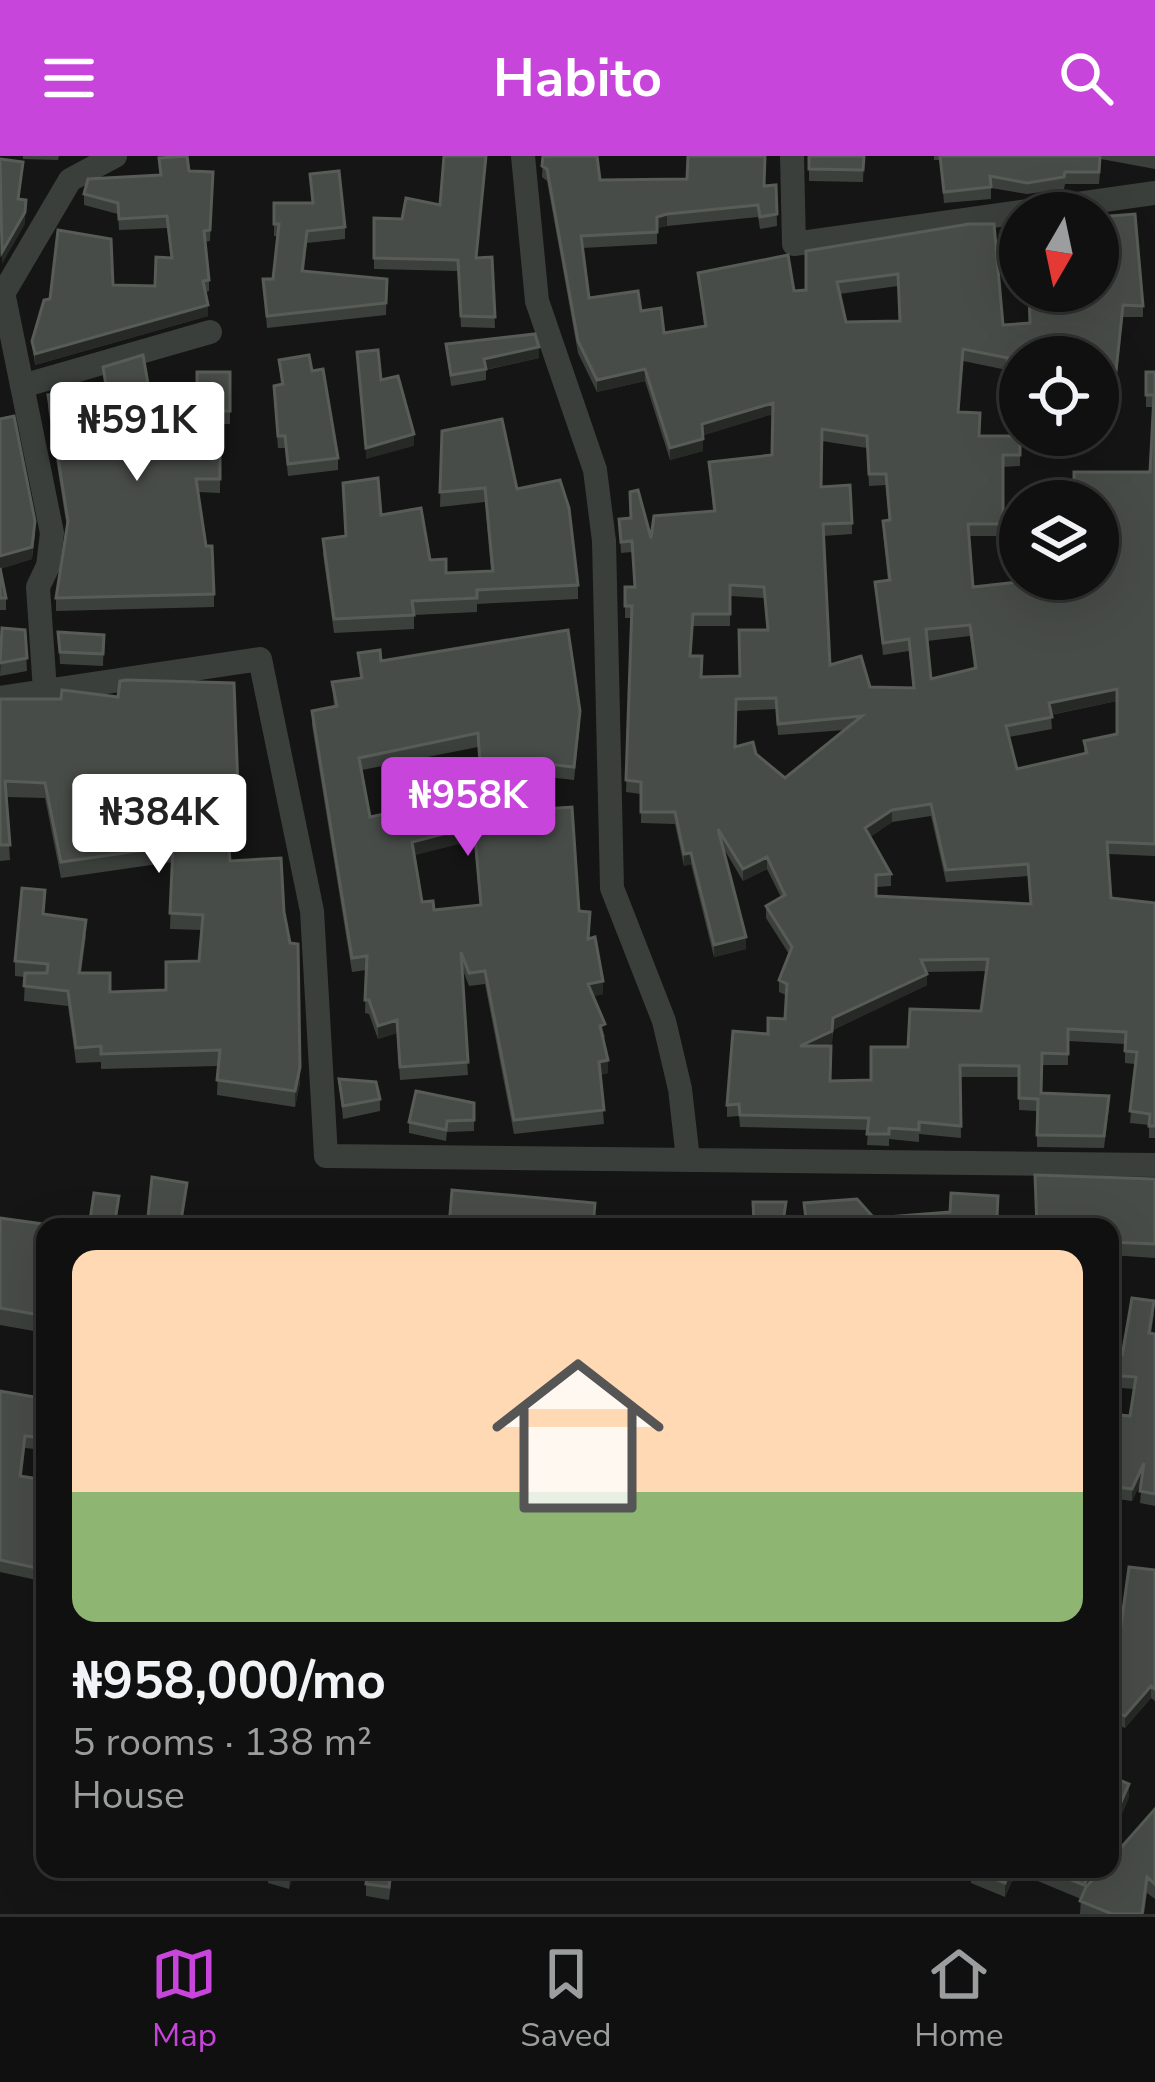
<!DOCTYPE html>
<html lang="en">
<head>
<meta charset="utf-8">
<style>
	body { margin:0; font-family:"Nunito Sans",sans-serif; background:#181918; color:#f1f3f6; height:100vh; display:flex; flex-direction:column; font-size:45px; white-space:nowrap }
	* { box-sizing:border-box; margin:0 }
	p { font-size:39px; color:#9b9d9e }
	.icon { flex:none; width:66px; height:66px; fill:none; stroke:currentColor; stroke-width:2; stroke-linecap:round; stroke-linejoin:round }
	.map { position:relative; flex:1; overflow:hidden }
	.sheet { position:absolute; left:36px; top:1062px; width:1083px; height:660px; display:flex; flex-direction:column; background:#0f100f; border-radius:24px; box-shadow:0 12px 48px #0002,0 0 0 3px #2f302f }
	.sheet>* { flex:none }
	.needle { width:78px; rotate:189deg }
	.buttons { position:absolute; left:999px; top:36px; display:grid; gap:24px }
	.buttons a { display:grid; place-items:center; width:120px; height:120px; border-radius:50%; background:#0f100f; box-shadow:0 12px 48px #0002,0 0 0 3px #2f302f; font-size:60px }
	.price { position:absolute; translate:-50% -102px; padding:0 27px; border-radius:12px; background:#fff; color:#222; font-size:39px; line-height:78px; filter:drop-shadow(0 3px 6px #0008) }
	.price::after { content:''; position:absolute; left:50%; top:72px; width:36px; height:27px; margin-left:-18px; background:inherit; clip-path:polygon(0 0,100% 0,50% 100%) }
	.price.active { background:#c845dc; color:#fff }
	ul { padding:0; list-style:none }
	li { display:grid; align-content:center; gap:24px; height:636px; padding:0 36px }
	li span { display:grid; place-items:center; height:372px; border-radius:24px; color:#555 }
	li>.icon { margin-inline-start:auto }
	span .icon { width:216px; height:216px; fill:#fffc; stroke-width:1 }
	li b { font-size:51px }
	header { display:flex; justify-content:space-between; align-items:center; height:156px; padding:0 36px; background:#c845dc; color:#fff; font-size:54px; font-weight:700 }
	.menu { display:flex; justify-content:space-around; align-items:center; height:168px; border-top:3px solid #2f302f; background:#0f100f; font-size:33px; color:#9b9d9e }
	.menu a { display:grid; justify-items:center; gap:6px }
	.menu .active { color:#c845dc }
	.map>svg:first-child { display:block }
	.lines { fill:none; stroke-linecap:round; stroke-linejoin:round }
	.minor { stroke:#3a3f3b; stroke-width:24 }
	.wall { fill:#3c403c; fill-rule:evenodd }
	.shaded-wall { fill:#272927 }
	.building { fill:#484c48; stroke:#575c56; stroke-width:3; fill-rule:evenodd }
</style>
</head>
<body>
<header><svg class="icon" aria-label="menu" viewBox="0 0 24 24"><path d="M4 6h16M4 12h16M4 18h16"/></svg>Habito<svg class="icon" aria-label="search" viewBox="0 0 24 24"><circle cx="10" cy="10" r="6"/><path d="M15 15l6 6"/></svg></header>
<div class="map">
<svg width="1155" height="1758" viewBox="0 0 1155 1758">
	<rect width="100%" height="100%" fill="#141514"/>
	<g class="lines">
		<!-- minor -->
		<path class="minor" d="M523 0 537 145 595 314 604 385 612 732 664 865 680 933 688 1003
			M792 0 794 88 1155 37
			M4 141 52 377 48 410 38 431 45 535
			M0 143 70 24 115 0
			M22 230 210 176
			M0 542 260 503 312 755 326 1000 1155 1009"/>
	</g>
	<!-- wall -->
	<path class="wall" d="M23 0H59L58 4 23 3Z
		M543 0 600 24 764 30 776 29 777 70 760 73 758 61 667 70 657 72V88L582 92 589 142 641 155 664 177 704 170 698 117 794 135 806 134 969 68 1003 169 1030 167 1029 135 1143 150V161H1123L1116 226 1100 225 1098 269V201H1020V240L1005 238 1007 214 963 205 959 256 980 280H1020V310L1003 311V380H969L973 431 1018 426 1150 316 1153 251H1146V216H1155V700L1108 698 1111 742 1155 747V982H1149V969L1130 967 1135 908 1125 907V888L1068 885V909H1042L1041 937 1109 952 1104 992 1037 991V955L1019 954V921H960L961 982 919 978V986L889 983V990L867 989 868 974 740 971 739 960 727 961V949L768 878 785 863 786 839 779 836V824L789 798 766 762V750L781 741 767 713 743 725 724 693 746 793 714 801 691 708 684 710 675 668 641 667V638L626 636 632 462H625V431H634L632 396 621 397 619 363 651 382 713 355 709 306 772 299 773 258 703 279V295L670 304 645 225 597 236 578 197 547 25 542 21ZM898 130 899 165 846 166 839 138ZM822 285 867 292 869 330 886 329 889 364 883 365V376L888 425 875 426 883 499 909 495 913 532 870 531 830 509 823 380 852 378V367L821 331ZM730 440 764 442 767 474 740 520 702 521 691 500 693 470H730ZM970 480 974 513 931 523 927 485ZM1117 545V578L1084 585V598L1017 613 1009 581 1052 573 1051 559ZM776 553 778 579 845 574 785 622 756 598 735 591 736 555ZM931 660 946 726 1028 720 1030 747 876 740V731L891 730V718L870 681 892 666ZM987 815 981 855 908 891 871 924 830 925 824 890 832 887 833 874 927 829 926 816Z
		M809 0H864L863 26 809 25Z
		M934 0H1155V13L1101 3 1099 28H1065L1064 33 1027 38 991 32V43L944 47 940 4H934Z
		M159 2 189 15 213 16 210 85 205 86 209 124V135L206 136 208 160 35 209 32 185 113 129 155 130 171 102 167 72 119 74 118 58 84 49V38L160 19Z
		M310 18 345 71V83L307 87 304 115 387 123 386 159 267 172 263 123H273L278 80H274V47H312Z
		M440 49 477 101H492L495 172 461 171 458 115 374 113V62L402 63Z
		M446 188 539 202 486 214V224L451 230Z
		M279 204 312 215 338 302V314L288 320 285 292H278L274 242V230L281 229Z
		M103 211 151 245 197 232 230 216V268H220V337L198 336 214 438V451L56 455V442L67 372 48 252V239L105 236Z
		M0 263 35 378 32 403 0 413 6 442V454H0Z
		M442 275 517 333 578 429V443L477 448V456L414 459V473L334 477 323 398V383L345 381 343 327 446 417 491 415 485 346 440 351Z
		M2 472 25 474 27 515 0 520Z
		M58 476 104 479 103 510 60 508Z
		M358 497 580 569 574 624 547 621 545 653 579 755 590 769 589 783 603 838 593 840 605 881 603 882 608 917 600 919 604 968 514 978 485 828 469 830 462 812 468 919 400 924 397 877 378 883 369 858 365 857 366 814 352 816 312 569V555L334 551 332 526 360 522ZM478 591 481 639 370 661 362 614ZM474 684 480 749 434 754 422 746 414 699Z
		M0 543 238 632V648L120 647 124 671 230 705 284 756 300 927 295 951 217 939 218 910 101 913V906L76 907 68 850 24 845 25 821 15 820V805L44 759 86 779 81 817 110 836 166 834 199 805 202 774 170 773 172 706 61 722 45 642 6 641 10 704 0 705Z
		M339 923 380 943V955L343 963Z
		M474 964V975L447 976 446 985 409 977V966Z
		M1155 1023V1102L1110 1099V1071Z
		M998 1040 997 1071H805L804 1047 874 1062 950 1056Z
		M753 1046 786 1059 784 1071H754Z
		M0 1062 45 1071V1177L0 1169Z
		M1154 1157 1151 1178H1155V1350L1140 1347 1142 1324 1132 1345 1110 1342V1258L1130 1260 1134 1233 1110 1231V1166L1122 1200Z
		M45 1222V1294L25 1292 22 1320 45 1324V1417L42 1416 41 1425 0 1416V1235L40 1242Z
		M1155 1414V1545L1151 1542 1125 1572 1110 1565V1471L1120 1477Z
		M1155 1653V1743L1147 1737 1144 1758H1080L1081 1743 1016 1716 1005 1741 971 1727V1713H1098L1094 1722Z
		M268 1713H295L289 1733 268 1727Z
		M393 1713 389 1744 366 1740V1728Z"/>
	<!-- shaded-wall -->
	<path class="shaded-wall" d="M26 44 25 68 2 108V96Z
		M667 58V70L657 72V61Z
		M208 149V160L35 209V198Z
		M539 191V202L484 214V203Z
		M645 213V225L597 236V224Z
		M773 247V258L702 280V268Z
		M414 278V290L366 303V292Z
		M703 283V295L670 304V292Z
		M35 365 32 403 0 413V400Z
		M1117 533V545L1049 559V547Z
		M892 654V666L865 684V672Z
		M474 670V684L412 700V686Z
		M691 697V708L684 710V698Z
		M767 701V713L743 725V713Z
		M746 781V793L714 801V789Z
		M927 818V829L833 874V862Z
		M603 825V838L588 842V828Z
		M397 864V877L378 883V870Z
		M832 875V887L800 902V890Z
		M608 904V917L599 919V906Z
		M300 911V927L295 951V935Z
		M1144 1307V1319L1132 1345V1333Z
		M1151 1530V1542L1125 1572V1560Z
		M1129 1628V1642L1110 1686V1671Z
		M290 1713H295L289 1733Z
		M1010 1713H1016V1716L1005 1741V1727Z
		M1092 1713H1098L1084 1744V1729Z"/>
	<!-- building -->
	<path class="building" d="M187 0 189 15 213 16 210 74 204 75 209 124 203 125 208 149 35 198 32 185 44 144 50 143 58 74 111 83 113 129 155 130 156 101 172 102 167 60 119 63 118 47 84 38 88 23 161 19 159 2Z
		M444 0H486L476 102 492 101 495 161 461 160 458 104 374 102V62L402 63 406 42 440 49Z
		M543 0H597L600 24 687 23 688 0H765L764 30 776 29 777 58 760 61 758 49 667 58 657 61V76L581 80 589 142 638 135 641 155 661 152 664 177 706 170 698 117 788 99 794 135 806 134V95L969 68H994L1003 169 1030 167 1029 135H1098V61L1135 58 1143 150 1123 149 1116 215 1100 213 1098 257V201H1020V228L1005 226 1008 202 963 193 958 256 980 257 979 280H1020V299H1003V368H968L973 431 1018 426 1020 390V423H1098V345H1074V316H1150L1154 239H1146V216H1155V688L1107 686 1111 742 1155 747V970H1149L1150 958 1130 955 1137 896 1125 895 1126 876 1068 873V898L1042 897 1041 937 1109 940 1104 980 1037 979 1038 943 1019 942V910L960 909 961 970 919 966V974L889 972V978H867L869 962 740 959 739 948 727 949 733 875 768 878V862L785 863 787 828 779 824 792 791 766 750 785 739 767 701 743 713 718 673 746 781 714 789 691 697 684 698 675 656H641V626L626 624 632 450H625V431H635L632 385 621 386 619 363 631 362 630 336 638 334 651 382 654 360 715 355 709 306 772 299 773 247 702 268 703 283 670 292 645 213 597 224 578 185 547 13 542 10ZM898 118 900 165 846 166 837 126ZM822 273 867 280 869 318H886L890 364 883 365 890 424 875 426 883 487 909 483 914 532 870 531 861 500 830 509 823 368 852 367 850 329 821 331ZM730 429 764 431 768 474H739L740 520 701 521 702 500H690L693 458H730ZM970 469 976 512 931 523 926 473ZM1117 533V578L1084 585 1087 597 1017 613 1006 570 1052 561 1049 547ZM776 542 778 568 862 560 785 622 756 598 753 586 735 591 736 543ZM931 648 946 714 1028 708 1031 748 876 740V719L891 718 865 672 892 654ZM988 803 981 855 910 853 908 891H871V924L830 925 831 890H800L832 875 833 862 927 818 921 804Z
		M809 0H864L863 14 809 13Z
		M940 0H1100L1099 16H1065L1064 21 1027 27 990 20 991 31 944 36Z
		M0 3 23 6 18 43 26 44 25 56 2 96Z
		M339 15 345 71 307 75 302 115 387 123 386 147 267 160 263 123H273L279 68H274V47H313L310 18Z
		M535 178 539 191 484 203 486 213 451 219 446 188Z
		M378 194 381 224 398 220 414 278 366 292 357 196Z
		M143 199 151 245 197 232V216H230V255H220V323H196L206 390H212L214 438 56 442 68 365 48 239 107 235 103 211Z
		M309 199 312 215 323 213 338 302 288 308 285 280H278L274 230 283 228 279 204Z
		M14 260 35 365 32 391 0 400V263Z
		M502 263 517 333 560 324 569 352 578 429 477 434V442L412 445 414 459 334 463 323 383 346 380 343 327 378 322 381 359 421 352 430 404 446 403V417L493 415 485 332 440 336 442 275Z
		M0 412 6 442H0Z
		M2 472 25 474 27 502 0 507Z
		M568 474 580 555 574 611 547 608 544 653 572 651 579 755 590 756 588 783 595 781 603 825 588 828 605 868 600 870 608 904 599 906 604 954 514 964 485 815 469 817 461 796 468 906 400 911 397 864 378 870 369 844H365L367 800 352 802 312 555 337 550 332 526 362 522 358 497 380 494 381 505ZM478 577 482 638 370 661 359 602ZM474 670 481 749 434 754 433 745 422 746 412 686Z
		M58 476 104 479 103 498 60 496Z
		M126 524 234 527 238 632 117 631 124 671 226 655 230 705 281 702 284 756 290 787 298 788 300 911 295 935 217 924 220 894 101 898V890L76 892 68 835 24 830 25 817H47L48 808 15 805 22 732 45 734 43 758 86 764 79 817H110V836L166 834V806L199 805 203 759 170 757 173 690 61 706 45 627 5 625 10 689H0V543H61L62 534 118 541 120 525Z
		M339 923 376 926 380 943 343 950Z
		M416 935 474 947V964L447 965 446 974 409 966Z
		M1035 1019 1155 1023V1088L1110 1086V1071H1037Z
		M152 1021 187 1027 180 1071H147Z
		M452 1034 595 1047 593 1071H449Z
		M94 1037 119 1040 114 1071H89Z
		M951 1037 998 1040 997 1061H989L988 1071H807L804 1047 857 1043 874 1062 950 1056Z
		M753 1046H786L783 1066H754Z
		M0 1062 65 1071H45V1160L0 1152Z
		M1132 1142 1154 1145 1149 1177 1155 1178V1338L1140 1335 1144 1307 1132 1333 1110 1330V1258L1130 1260 1136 1221 1110 1219V1166H1112L1122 1200Z
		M45 1222V1282L25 1280 20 1320 45 1324V1405L42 1404 41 1413 0 1404V1235L40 1242Z
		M1129 1411 1155 1414V1533L1151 1530 1125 1560 1110 1553V1471L1120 1477Z
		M1110 1620 1129 1628 1110 1671Z
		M1155 1653V1728L1147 1721 1142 1758H1112L1080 1745 1086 1731 1102 1713H1110V1704Z
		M368 1713H391L389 1731 366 1728Z
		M972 1713H1010L1005 1727Z
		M1045 1713H1092L1084 1729Z"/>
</svg>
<div class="buttons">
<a><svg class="needle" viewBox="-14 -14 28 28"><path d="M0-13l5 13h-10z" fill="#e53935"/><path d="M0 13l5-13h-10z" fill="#9b9d9e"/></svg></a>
<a><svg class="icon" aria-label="locate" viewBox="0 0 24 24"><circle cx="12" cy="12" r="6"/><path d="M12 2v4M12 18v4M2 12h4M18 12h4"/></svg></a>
<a><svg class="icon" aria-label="layers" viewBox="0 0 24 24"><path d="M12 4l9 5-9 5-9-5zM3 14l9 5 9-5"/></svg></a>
</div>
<b class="price" style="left:137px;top:328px">₦591K</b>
<b class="price active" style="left:468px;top:703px">₦958K</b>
<b class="price" style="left:159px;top:720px">₦384K</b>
<section class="sheet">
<ul>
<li><span style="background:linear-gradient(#ffd9b3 65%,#8fb573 0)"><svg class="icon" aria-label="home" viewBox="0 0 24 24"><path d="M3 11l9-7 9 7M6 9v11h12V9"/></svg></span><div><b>₦958,000/mo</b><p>5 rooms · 138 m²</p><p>House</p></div></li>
</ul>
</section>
</div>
<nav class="menu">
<a class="active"><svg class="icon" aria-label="map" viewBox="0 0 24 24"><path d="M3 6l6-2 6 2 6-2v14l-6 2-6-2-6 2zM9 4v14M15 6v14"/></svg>Map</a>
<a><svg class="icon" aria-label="saved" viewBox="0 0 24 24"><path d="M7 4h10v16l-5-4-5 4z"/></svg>Saved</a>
<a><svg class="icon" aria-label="home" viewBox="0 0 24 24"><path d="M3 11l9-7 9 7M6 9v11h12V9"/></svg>Home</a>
</nav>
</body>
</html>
